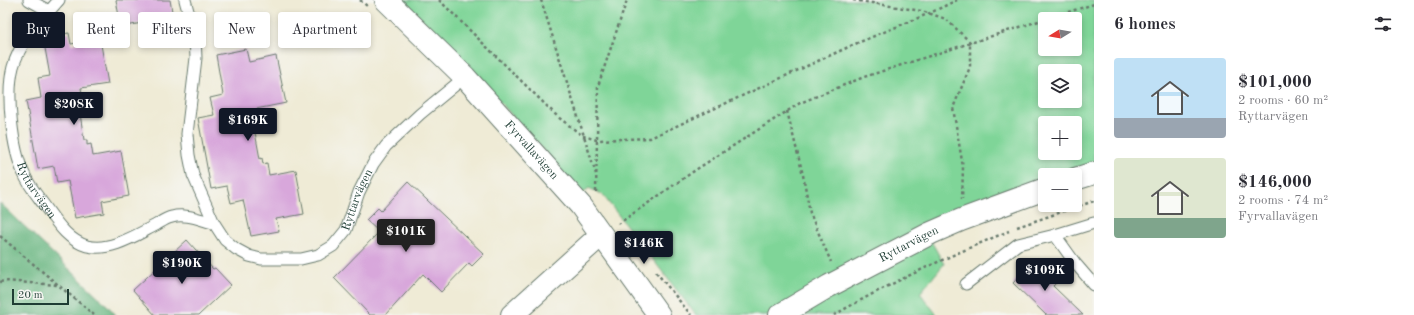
<!DOCTYPE html>
<html lang="en">
<head>
<meta charset="utf-8">
<style>
	body { margin:0; font-family:"Old Standard TT",serif; background:#f2f2f3; color:#2b2b33; height:100vh; display:flex; flex-direction:column; font-size:15px; white-space:nowrap }
	* { box-sizing:border-box; margin:0 }
	p { font-size:13px; color:#7c7c81 }
	.icon { flex:none; width:22px; height:22px; fill:none; stroke:currentColor; stroke-width:2; stroke-linecap:round; stroke-linejoin:round }
	.map { position:relative; flex:1; overflow:hidden }
	.details { display:flex; flex-direction:column; background:#fff; width:320px }
	.details>* { flex:none }
	.hud { position:absolute; left:12px; top:12px; width:380px; height:36px; display:flex; gap:8px }
	.needle { width:26px; rotate:259deg }
	.fabs { position:absolute; left:1038px; top:12px; display:grid; gap:8px }
	.fabs a { display:grid; place-items:center; width:44px; height:44px; border-radius:4px; background:#fff; box-shadow:0 2px 6px #0003; font-size:20px }
	.scale { position:absolute; left:12px; bottom:10px; width:57px; box-sizing:border-box; padding-left:4px; border:2px solid #1f3d34; border-top:0; font-size:11px; line-height:14px; white-space:nowrap; color:#1f3d34; -webkit-text-stroke:3px #f6f6f2; paint-order:stroke }
	.price { position:absolute; translate:-50% -34px; padding:0 9px; border-radius:4px; background:#111827; color:#fff; font-size:13px; line-height:26px; filter:drop-shadow(0 1px 2px #0008) }
	.price::after { content:''; position:absolute; left:50%; top:24px; width:12px; height:9px; margin-left:-6px; background:inherit; clip-path:polygon(0 0,100% 0,50% 100%) }
	.price.selected { background:#222; color:#fff }
	ul { padding:0; list-style:none }
	li { display:flex; align-items:center; gap:12px; height:100px; padding:0 20px }
	li span { display:grid; place-items:center; flex:none; width:112px; height:80px; border-radius:4px; color:#555 }
	li>.icon { margin-inline-start:auto }
	span .icon { width:48px; height:48px; fill:#fffc; stroke-width:1 }
	li b { font-size:17px }
	h2 { display:flex; justify-content:space-between; align-items:center; height:48px; padding:0 20px; font-size:17px }
	.pill { padding:0 14px; border-radius:4px; background:#fff; box-shadow:0 2px 6px #0003; font-size:14px; line-height:36px }
	.pill.selected { background:#111827; color:#fff }
	main { display:flex; flex:1; min-height:0 }
	.map>svg:first-child { display:block }
	.green { fill:#7fd598; stroke:#4f8966; fill-rule:evenodd }
	.forest { fill:#67b680; stroke:#437a5a }
	.building { fill:#d8a7db }
	.lines { fill:none; stroke-linecap:round; stroke-linejoin:round }
	.lane-casing { stroke:#687a6d; stroke-width:13 }
	.street-casing { stroke:#687a6d; stroke-width:24 }
	.path { stroke:#687a6d; stroke-width:2.5; stroke-dasharray:3 3; stroke-linecap:butt }
	.lane { stroke:#fff; stroke-width:11 }
	.street { stroke:#fff; stroke-width:22 }
	.labels { text-anchor:middle; dominant-baseline:central; stroke-width:3; stroke-linejoin:round; paint-order:stroke }
	.street-label { font-size:12px; fill:#1f3d34; stroke:#f6f6f2 }
</style>
</head>
<body>
<main>
<div class="map">
<svg width="1094" height="315" viewBox="0 0 1094 315">
	<rect width="100%" height="100%" fill="#f6f6f2"/>
	<filter id="ink" filterUnits="userSpaceOnUse"><feTurbulence type="fractalNoise" baseFrequency=".025" numOctaves="2"/><feDisplacementMap in="SourceGraphic" scale="8" xChannelSelector="R" yChannelSelector="G"/><feConvolveMatrix kernelMatrix="1 2 1 2 8 2 1 2 1" color-interpolation-filters="sRGB"/></filter>
	<filter id="wash" filterUnits="userSpaceOnUse"><feTurbulence type="fractalNoise" baseFrequency=".012" numOctaves="4" result="noise"/><feDisplacementMap in="SourceGraphic" scale="16" xChannelSelector="R" yChannelSelector="G"/><feGaussianBlur stdDeviation="0.9" result="paint"/><feColorMatrix in="noise" values="0 0 0 0 0 0 0 0 0 0 0 0 0 0 0 0 0 1.4 0 .05"/><feComposite in="paint" operator="in"/></filter>
	<g filter="url(#wash)">
		<rect width="100%" height="100%" fill="#efebd6"/>
		<!-- green -->
		<path class="green" d="M403 0H1094V163L1055 175H1045V178L1018 187 923 227 944 264 920 293 937 315H696L602 194 589 188 582 194 460 57ZM1045 19H1075V49H1045ZM1045 71H1075V101H1045ZM1045 123H1075V153H1045Z"/>
		<!-- forest -->
		<path class="forest" d="M0 203 106 304 116 315H0Z"/>
		<g id="blocks">
			<!-- building -->
			<path class="building" d="M116 0H170L173 17 121 27Z
				M69 33 71 44 100 39 108 84 81 88 83 100 79 101 81 107H79L84 140H87V145L91 144 93 156 121 151 129 196 102 201 104 213 75 218 68 181 57 183 54 166 38 169 26 101 41 98 38 78 50 76 43 37Z
				M246 49 249 62 276 56 286 103 256 109 258 119 256 120 257 127H254L260 159 262 158 263 164 267 163 269 175 296 170 304 214 276 219 279 231 251 236 243 200 231 203 227 186 211 189 198 118 214 115 210 98 223 95 216 55Z
				M408 182 484 254 472 266 469 263 441 292 423 274 386 315H370L334 278 379 232 366 220 378 208 381 211Z
				M187 240 213 269 215 268 231 285 199 315H155L133 290Z
				M1031 264 1039 272 1044 267 1058 281 1053 286 1083 315H1046L1013 283Z"/>
		</g>
	</g>
	<g filter="url(#ink)">
		<use href="#blocks" fill-opacity="0" stroke="#687a6d" stroke-width="1"/>
		<g class="lines">
			<defs>
				<g id="lane">
					<path d="M29 0 49 11"/>
					<path id="s1" d="M59 0C41 21 21 39 13 67 6 94 12 149 24 174 30 188 41 200 49 212 59 226 70 241 87 246 110 252 136 235 156 225 161 222 166 218 172 217 185 213 201 220 214 223"/>
					<path id="s2" d="M185 0 195 37 196 58 187 134 189 155 193 175 214 223 225 240 236 249 249 256 261 259H301L318 255 333 246 346 230 359 192 373 164 386 146 420 114 465 77"/>
					<path d="M1055 235 1075 263 1094 285"/>
					<path d="M966 284 1018 244 1055 235 1094 223"/>
				</g>
				<g id="street">
					<path id="s3" d="M386 0 465 77 581 206 659 315"/>
					<path d="M1075 179 1094 173"/>
					<path d="M512 315 601 235"/>
					<path id="s4" d="M780 315 829 286 931 233 961 220 1045 189"/>
				</g>
			</defs>
			<!-- lane casing -->
			<use href="#lane" class="lane-casing"/>
			<!-- street casing -->
			<use href="#street" class="street-casing"/>
			<!-- path -->
			<path class="path" d="M360 0 367 6
				M439 0 558 117 583 136 597 140 650 138 855 44 930 13 957 0
				M541 0 596 174
				M853 0 922 11 946 19 970 42V67L953 108 963 167 962 199
				M1045 19 1094 4
				M787 111 803 175 810 213 831 262
				M596 192 598 86 627 0
				M618 224 697 169 800 103 864 77 1045 19
				M1017 227 1094 201
				M0 236 94 315
				M656 272 691 315
				M0 282 4 281 58 285
				M834 315C890 283 949 256 1009 231"/>
			<!-- lane -->
			<use href="#lane" class="lane"/>
			<!-- street -->
			<use href="#street" class="street"/>
		</g>
	</g>
	<g class="labels">
		<!-- street labels -->
		<g class="street-label">
			<text stroke="none"><textPath href="#s3" startOffset="209">Fyrvallavägen</textPath></text>
			<text stroke="none"><textPath href="#s1" startOffset="211">Ryttarvägen</textPath></text>
			<text stroke="none"><textPath href="#s2" startOffset="419">Ryttarvägen</textPath></text>
			<text stroke="none"><textPath href="#s4" startOffset="147">Ryttarvägen</textPath></text>
		</g>
	</g>
</svg>
<div class="fabs">
<a><svg class="needle" viewBox="-14 -14 28 28"><path d="M0-13l5 13h-10z" fill="#e53935"/><path d="M0 13l5-13h-10z" fill="#7c7c81"/></svg></a>
<a><svg class="icon" aria-label="layers" viewBox="0 0 24 24"><path d="M12 4l9 5-9 5-9-5zM3 14l9 5 9-5"/></svg></a>
<a>+</a>
<a>−</a>
</div>
<div class="scale">20 m</div>
<b class="price" style="left:74px;top:126px">$208K</b>
<b class="price" style="left:248px;top:142px">$169K</b>
<b class="price selected" style="left:406px;top:253px">$101K</b>
<b class="price" style="left:644px;top:265px">$146K</b>
<b class="price" style="left:182px;top:285px">$190K</b>
<b class="price" style="left:1045px;top:292px">$109K</b>
<div class="hud">
<a class="pill selected">Buy</a>
<a class="pill">Rent</a>
<a class="pill">Filters</a>
<a class="pill">New</a>
<a class="pill">Apartment</a>
</div>
</div>
<section class="details">
<h2>6 homes<svg class="icon" aria-label="filters" viewBox="0 0 24 24"><path d="M4 7h16M4 17h16"/><circle cx="9" cy="7" r="2"/><circle cx="15" cy="17" r="2"/></svg></h2>
<ul>
<li><span style="background:linear-gradient(#bfe0f5 75%,#9aa5b1 0)"><svg class="icon" aria-label="home" viewBox="0 0 24 24"><path d="M3 11l9-7 9 7M6 9v11h12V9"/></svg></span><div><b>$101,000</b><p>2 rooms · 60 m²</p><p>Ryttarvägen</p></div></li>
<li><span style="background:linear-gradient(#dfe7d0 75%,#7fa58c 0)"><svg class="icon" aria-label="home" viewBox="0 0 24 24"><path d="M3 11l9-7 9 7M6 9v11h12V9"/></svg></span><div><b>$146,000</b><p>2 rooms · 74 m²</p><p>Fyrvallavägen</p></div></li>
</ul>
</section>
</main>
</body>
</html>
